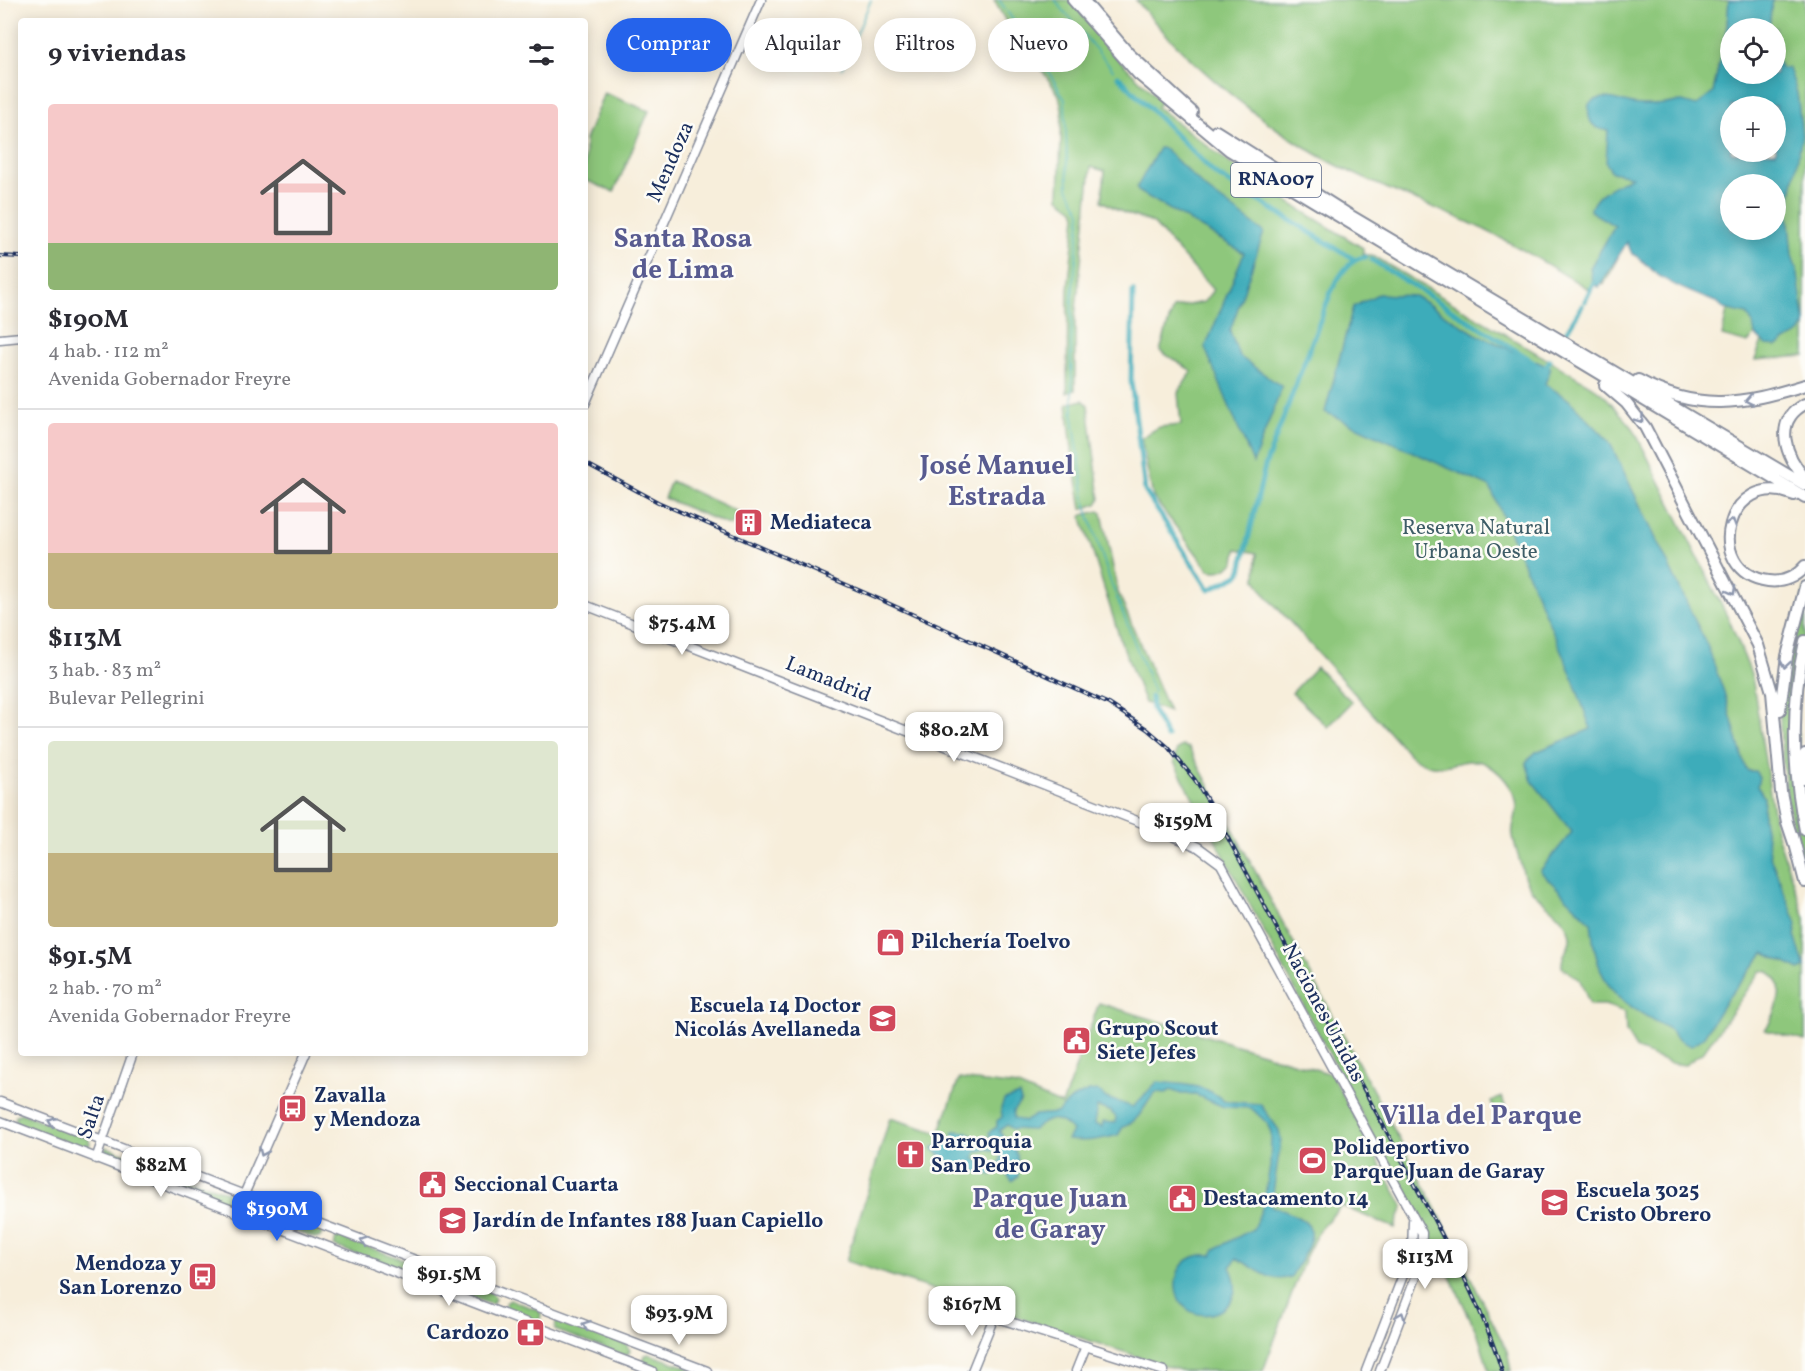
<!DOCTYPE html>
<html lang="es">
<head>
<meta charset="utf-8">
<style>
	body { margin:0; font-family:Vollkorn,serif; background:#f2f2f3; color:#2b2b33; height:100vh; display:flex; flex-direction:column; font-size:22px; white-space:nowrap }
	* { box-sizing:border-box; margin:0 }
	p { font-size:20px; color:#7c7c81 }
	.icon { flex:none; width:33px; height:33px; fill:none; stroke:currentColor; stroke-width:2; stroke-linecap:round; stroke-linejoin:round }
	.map { position:relative; flex:1; overflow:hidden }
	.sheet { position:absolute; left:18px; top:18px; width:570px; height:1038px; display:flex; flex-direction:column; background:#fff; border-radius:6px; box-shadow:0 3px 15px #0003 }
	.sheet>* { flex:none }
	.top-card { position:absolute; left:606px; top:18px; width:570px; height:54px; display:flex; gap:12px }
	.fabs { position:absolute; left:1720px; top:18px; display:grid; gap:12px }
	.fabs a { display:grid; place-items:center; width:66px; height:66px; border-radius:50%; background:#fff; box-shadow:0 3px 15px #0003; font-size:30px }
	.price { position:absolute; translate:-50% -51px; padding:0 14px; border-radius:12px; background:#fff; color:#222; font-size:20px; line-height:39px; filter:drop-shadow(0 2px 3px #0008) }
	.price::after { content:''; position:absolute; left:50%; top:36px; width:18px; height:14px; margin-left:-9px; background:inherit; clip-path:polygon(0 0,100% 0,50% 100%) }
	.price.selected { background:#2563eb; color:#fff }
	ul { padding:0; list-style:none }
	li { display:grid; align-content:center; gap:12px; height:318px; padding:0 30px }
	li+li { border-top:2px solid #e1e1e2 }
	li span { display:grid; place-items:center; height:186px; border-radius:6px; color:#555 }
	li>.icon { margin-inline-start:auto }
	span .icon { width:108px; height:108px; fill:#fffc; stroke-width:1 }
	li b { font-size:26px }
	h2 { display:flex; justify-content:space-between; align-items:center; height:72px; padding:0 30px; font-size:26px }
	.tag { padding:0 21px; border-radius:27px; background:#fff; box-shadow:0 3px 15px #0003; font-size:21px; line-height:54px }
	.tag.selected { background:#2563eb; color:#fff }
	.map>svg:first-child { display:block }
	.green { fill:#8ec77b; stroke:#547b6c; stroke-width:1.5 }
	.water { fill:#3dacba; stroke:#2c6e8c; stroke-width:1.5; fill-rule:evenodd }
	.lines { fill:none; stroke-linecap:round; stroke-linejoin:round }
	.stream { stroke:#3dacba; stroke-width:1.5 }
	.canal { stroke:#3dacba; stroke-width:5 }
	.secondary-casing { stroke:#898e9c; stroke-width:11 }
	.highway-casing { stroke:#898e9c; stroke-width:14 }
	.secondary { stroke:#fff; stroke-width:8 }
	.highway { stroke:#fff; stroke-width:10 }
	.rail-casing { stroke:#1b2f5e; stroke-width:4 }
	.rail { stroke:#fdfcf7; stroke-width:1.5; stroke-dasharray:4.5; stroke-linecap:butt }
	.oneway { stroke:#8d97ae }
	.labels { text-anchor:middle; dominant-baseline:central; stroke-width:5; stroke-linejoin:round; paint-order:stroke }
	.shield { fill:#fdfcf7; stroke:#5f6c8c; stroke-width:1.5 }
	.shield-label { font-size:20px; font-weight:bold; fill:#1b2f5e }
	.street-label { font-size:21px; fill:#1b2f5e; stroke:#fdfcf7 }
	.poi-label { font-size:21px; font-weight:bold; fill:#1b2f5e; stroke:#fdfcf7; text-anchor:start }
	.park-label { font-size:21px; fill:#3e5d67; stroke:#fdfcf7 }
	.district-label { font-size:27px; font-weight:bold; fill:#585b90; stroke:#fdfcf7 }
</style>
</head>
<body>
<div class="map">
<svg width="1805" height="1371" viewBox="0 0 1805 1371">
	<rect width="100%" height="100%" fill="#fdfcf7"/>
	<filter id="ink" filterUnits="userSpaceOnUse"><feTurbulence type="fractalNoise" baseFrequency=".0167" numOctaves="2"/><feDisplacementMap in="SourceGraphic" scale="12" xChannelSelector="R" yChannelSelector="G"/><feConvolveMatrix kernelMatrix="1 2 1 2 8 2 1 2 1" color-interpolation-filters="sRGB"/></filter>
	<filter id="wash" filterUnits="userSpaceOnUse"><feTurbulence type="fractalNoise" baseFrequency=".008" numOctaves="4" result="noise"/><feDisplacementMap in="SourceGraphic" scale="24" xChannelSelector="R" yChannelSelector="G"/><feGaussianBlur stdDeviation="1.35" result="paint"/><feColorMatrix in="noise" values="0 0 0 0 0 0 0 0 0 0 0 0 0 0 0 0 0 1.4 0 .05"/><feComposite in="paint" operator="in"/></filter>
	<g filter="url(#wash)">
		<rect width="100%" height="100%" fill="#f7eedb"/>
		<!-- green -->
		<path class="green" d="M994 0H1070L1114 55 1161 101 1157 107 1249 178 1363 248V254L1375 257 1592 386 1605 396 1633 428 1730 622 1752 676 1776 831 1805 918V1041L1765 1030C1776 1014 1790 983 1767 971H1761L1703 1052 1685 1065 1670 1063 1637 1050 1626 1032 1625 1012 1605 1005H1590L1580 980 1562 967C1560 954 1574 945 1569 932 1561 908 1532 901 1524 876 1521 864 1515 848 1513 836 1511 827 1515 822 1516 814 1521 795 1503 774 1488 765 1462 750 1442 782 1410 755L1264 593 1256 579 1257 553 1237 549 1235 562C1226 569 1220 573 1209 570L1153 497 1141 438 1159 427 1181 425 1178 393 1192 371 1160 351 1173 308 1204 302 1213 290 1153 223 1122 212 1102 201 1105 171 1091 167 1075 319V390L1067 393 1068 290 1076 215 1074 209 1059 198 1062 109 1059 95 1035 60 1014 36Z
			M1136 0H1729L1727 26 1713 93 1704 103 1699 107 1681 104 1664 106 1607 129 1633 174 1649 221 1619 249 1617 261 1604 284 1596 279 1590 290C1550 266 1512 242 1470 223 1416 199 1358 180 1308 149 1244 110 1183 58 1136 0Z
			M1772 0H1805V356L1755 360 1762 341 1755 335 1748 343 1722 336 1727 310 1733 307 1776 230 1802 135 1797 93 1780 69 1776 55V28H1769Z
			M604 93 649 111 614 192 585 180V140Z
			M1083 400 1088 405 1100 499 1097 504 1082 509 1073 458 1067 404Z
			M671 481 738 512 731 526 664 498Z
			M1099 511 1102 513 1118 592 1169 712 1145 703 1120 639 1082 518 1083 515Z
			M1805 587V641L1796 700 1805 830V882C1790 821 1779 763 1780 700Z
			M1316 667 1352 702 1328 727 1292 693Z
			M1182 746 1189 748 1434 1204 1507 1351 1511 1371H1489L1478 1335 1437 1249H1433L1174 762 1177 749Z
			M1099 1003 1331 1074 1403 1206 1395 1228 1341 1206 1319 1230 1305 1258 1263 1371H1182L846 1261 890 1118 939 1133 959 1079 1018 1086 1062 1105Z
			M1502 1097 1508 1116 1496 1118 1491 1101Z
			M21 1113 89 1139 90 1144 86 1148H81L15 1123 16 1115Z
			M106 1147 232 1194 236 1199 232 1207 103 1156Z
			M253 1203 318 1227 322 1234 319 1238H314L247 1213 248 1205Z
			M340 1237 405 1260 409 1267 406 1271H401L334 1246 336 1238Z
			M426 1269 491 1292 495 1299 492 1304 487 1303 420 1279 422 1271Z
			M510 1300 538 1310 541 1313 540 1320 534 1321 505 1310 506 1303Z
			M561 1321 626 1344 630 1351 627 1355H622L555 1330 556 1322Z
			M649 1354 698 1371H664L643 1363 645 1355Z"/>
		<!-- water -->
		<path class="water" d="M1729 0H1772L1769 28H1731V74H1776V55L1780 68H1789L1797 93 1802 135 1788 212 1792 255 1798 275 1805 325 1800 333 1777 346 1767 345 1755 335 1753 324 1747 314 1724 309 1718 303C1699 295 1679 289 1661 277 1651 271 1643 258 1632 254L1627 242 1599 287 1593 284 1590 268 1615 226 1590 211C1595 192 1617 185 1632 176L1612 172 1606 163 1608 131C1591 127 1587 122 1589 104 1604 92 1616 101 1632 104 1642 106 1670 105 1679 101L1696 106 1713 93 1727 26ZM1776 106V152H1731V106ZM1731 184H1776V230H1731Z
			M1159 148 1165 149 1207 190 1264 232 1230 331 1239 356 1282 387 1253 463 1205 348 1244 253 1138 191 1137 187Z
			M1378 294 1415 296 1476 334 1551 368 1545 384 1568 399 1609 441 1707 645 1724 692 1745 767 1748 771H1755L1759 777 1757 786 1764 797 1763 818 1771 859 1797 924 1795 936 1805 967 1800 970 1764 953 1727 999 1703 1038 1691 1046C1687 1044 1681 1042 1678 1039 1674 1036 1673 1032 1669 1029 1614 999 1597 988 1591 922L1540 871 1572 832 1532 781 1526 762 1536 752 1591 729 1570 671 1490 487 1325 412 1353 307Z
			M1157 1082C1179 1084 1208 1084 1223 1101L1260 1104 1279 1130 1281 1140 1271 1206C1326 1225 1316 1233 1291 1277 1270 1284 1255 1268 1237 1258L1230 1267C1236 1279 1238 1291 1230 1302 1225 1308 1218 1313 1211 1314 1166 1322 1162 1249 1212 1255L1215 1249 1253 1229 1263 1206 1270 1167 1271 1133 1267 1123 1251 1108 1224 1107 1194 1094H1181L1171 1090 1166 1093 1156 1092C1144 1104 1141 1121 1123 1127L1118 1135C1101 1140 1084 1142 1067 1140L1072 1131C1057 1115 1049 1117 1033 1130L1012 1129 1007 1125 999 1131C1014 1152 1019 1145 1018 1176L1012 1181 999 1165 1001 1157 998 1152 988 1149 976 1152 974 1158 998 1170 992 1175 953 1167 932 1148 953 1140 954 1131 968 1132 974 1138H991L989 1132 997 1127V1121L1002 1117 1001 1108 1004 1100 1019 1095 1021 1101 1013 1111 1014 1118 1024 1122 1035 1115 1057 1113 1072 1099 1089 1091 1097 1090 1106 1098 1133 1107ZM1097 1107 1110 1111 1116 1117 1115 1123 1103 1122 1102 1127 1094 1124Z"/>
		<g class="lines">
			<!-- stream -->
			<path class="stream" d="M999 0 1043 62 1065 100 1068 188 1081 212 1072 298 1071 360 1073 417 1086 506 1111 583 1154 692
				M1055 0 1113 70
				M842 69 871 0"/>
			<!-- canal -->
			<path class="canal" d="M1118 76 1215 174 1355 260
				M1372 260 1533 361
				M1133 291 1131 381 1145 491 1209 590 1238 575 1241 571 1265 466 1331 292C1338 279 1349 257 1366 257
				M1585 301 1593 284
				M1566 332 1582 306
				M1544 370 1550 360
				M1151 697 1152 709 1167 737"/>
		</g>
	</g>
	<g filter="url(#ink)">
		<g class="lines">
			<defs>
				<path id="secondary" d="M0 339 21 337
					M585 404 761 0
					M585 605 1155 828 1198 847 1221 864 1422 1233 1421 1264 1380 1371
					M0 1102 707 1371
					M0 1121 652 1371
					M96 1159 133 1053
					M236 1213 306 1053
					M972 1371 994 1317 1164 1371
					M1076 1371 1086 1346
					M1366 1371 1412 1252 1413 1221"/>
				<path id="highway" d="M1073 0 1138 74 1229 150 1805 497
					M1083 0 1129 54 1192 112
					M1216 131 1346 213 1805 485
					M1638 380C1698 413 1743 404 1805 385
					M1605 385 1626 403 1645 427 1758 645 1772 692 1781 792 1787 822 1794 843
					M1805 404C1772 421 1786 457 1805 478
					M1794 495C1727 467 1701 572 1768 581 1783 583 1796 577 1805 566
					M1805 641C1791 704 1792 768 1805 830
					M1780 710 1787 656 1805 587
					M1803 779 1805 754
					M1793 836 1805 882"/>
			</defs>
			<!-- secondary casing -->
			<use href="#secondary" class="secondary-casing"/>
			<!-- highway casing -->
			<use href="#highway" class="highway-casing"/>
			<!-- secondary -->
			<use href="#secondary" class="secondary"/>
			<!-- highway -->
			<use href="#highway" class="highway"/>
			<defs>
				<path id="rail" d="M0 256 21 257
					M585 463 658 502 879 599 1109 704 1147 729 1168 747 1195 780 1209 803C1273 923 1339 1042 1403 1162 1438 1230 1480 1297 1502 1371"/>
			</defs>
			<!-- rail casing -->
			<use href="#rail" class="rail-casing"/>
			<!-- rail -->
			<use href="#rail" class="rail"/>
		</g>
		<!-- one-way arrows -->
		<defs><path id="oneway-chevron" d="M-2-3.5L2.5 0L-2 3.5" fill="none" stroke-width="1.6" stroke-linecap="round" stroke-linejoin="round" transform="scale(1.5)"/></defs>
		<g class="oneway">
			<use href="#oneway-chevron" transform="translate(1749 400) rotate(169)"/>
			<use href="#oneway-chevron" transform="translate(1640 419) rotate(55)"/>
			<use href="#oneway-chevron" transform="translate(1732 523) rotate(-73)"/>
			<use href="#oneway-chevron" transform="translate(1732 591) rotate(61)"/>
			<use href="#oneway-chevron" transform="translate(1785 664) rotate(99)"/>
			<use href="#oneway-chevron" transform="translate(52 1122) rotate(-159)"/>
			<use href="#oneway-chevron" transform="translate(263 1152) rotate(114)"/>
			<use href="#oneway-chevron" transform="translate(364 1241) rotate(-159)"/>
			<use href="#oneway-chevron" transform="translate(1401 1316) rotate(-69)"/>
			<use href="#oneway-chevron" transform="translate(586 1325) rotate(-160)"/>
		</g>
	</g>
	<!-- icons -->
	<defs>
		<symbol id="building-square" viewBox="-11 -11 22 22"><rect x="-9" y="-9" width="18" height="18" rx="4" fill="#d1495b" stroke="#fdfcf7"/><path d="M-4-6H4V6H1V3H-1V6H-4ZM-2.5-4.3h1.7v1.8h-1.7ZM.8-4.3h1.7v1.8H.8ZM-2.5-1h1.7V.8h-1.7ZM.8-1h1.7V.8H.8Z" fill="#fff"/></symbol>
		<symbol id="shop-square" viewBox="-11 -11 22 22"><rect x="-9" y="-9" width="18" height="18" rx="4" fill="#d1495b" stroke="#fdfcf7"/><path d="M-5-2.5h2.3a2.7 3.5 0 0 1 5.4 0H5L5.5 6h-11ZM-1.5-2.5h3a1.5 2.3 0 0 0-3 0Z" fill="#fff"/></symbol>
		<symbol id="school-square" viewBox="-11 -11 22 22"><rect x="-9" y="-9" width="18" height="18" rx="4" fill="#d1495b" stroke="#fdfcf7"/><path d="M0-5L7-2L0 1L-7-2ZM-4 1L0 2.5L4 1V4Q0 6-4 4Z" fill="#fff"/></symbol>
		<symbol id="civic-square" viewBox="-11 -11 22 22"><rect x="-9" y="-9" width="18" height="18" rx="4" fill="#d1495b" stroke="#fdfcf7"/><path d="M-.6-6.5H3V-4.5H.6V-3L4-1V1h2V6H-6V1h2V-1L-.6-3ZM-1.2 2.5V6h2.4V2.5Z" fill="#fff"/></symbol>
		<symbol id="bus-square" viewBox="-11 -11 22 22"><rect x="-9" y="-9" width="18" height="18" rx="4" fill="#d1495b" stroke="#fdfcf7"/><path d="M-5-6H5V4H4V6H2V4H-2V6H-4V4H-5ZM-3.5-4V0h7V-4ZM-3.5 1.2v1.5H-2V1.2ZM2 1.2v1.5H3.5V1.2Z" fill="#fff"/></symbol>
		<symbol id="church-square" viewBox="-11 -11 22 22"><rect x="-9" y="-9" width="18" height="18" rx="4" fill="#d1495b" stroke="#fdfcf7"/><path d="M-1.2-6h2.4v3.5h3.3v2.4h-3.3V6h-2.4V-.1h-3.3v-2.4h3.3Z" fill="#fff"/></symbol>
		<symbol id="stadium-square" viewBox="-11 -11 22 22"><rect x="-9" y="-9" width="18" height="18" rx="4" fill="#d1495b" stroke="#fdfcf7"/><path d="M0-5a6.5 5 0 1 0 0 10a6.5 5 0 1 0 0-10ZM-3.5-1.8h7v3.6h-7Z" fill="#fff"/></symbol>
		<symbol id="pharmacy-square" viewBox="-11 -11 22 22"><rect x="-9" y="-9" width="18" height="18" rx="4" fill="#d1495b" stroke="#fdfcf7"/><path d="M-2-6h4v4h4v4h-4v4h-4v-4h-4v-4h4Z" fill="#fff"/></symbol>
	</defs>
	<g fill-rule="evenodd">
		<use href="#building-square" x="732" y="506" width="33" height="33"/>
		<use href="#shop-square" x="874" y="926" width="33" height="33"/>
		<use href="#school-square" x="866" y="1002" width="33" height="33"/>
		<use href="#civic-square" x="1060" y="1024" width="33" height="33"/>
		<use href="#bus-square" x="276" y="1092" width="33" height="33"/>
		<use href="#church-square" x="894" y="1138" width="33" height="33"/>
		<use href="#stadium-square" x="1296" y="1144" width="33" height="33"/>
		<use href="#civic-square" x="416" y="1168" width="33" height="33"/>
		<use href="#civic-square" x="1166" y="1182" width="33" height="33"/>
		<use href="#school-square" x="1538" y="1186" width="33" height="33"/>
		<use href="#school-square" x="436" y="1204" width="33" height="33"/>
		<use href="#bus-square" x="186" y="1260" width="33" height="33"/>
		<use href="#pharmacy-square" x="514" y="1316" width="33" height="33"/>
	</g>
	<g class="labels">
		<!-- shield labels -->
		<rect class="shield" x="1231" y="163" width="90" height="34" rx="4.5"/>
		<g class="shield-label">
			<text x="1276" y="180">RNA007</text>
		</g>
		<!-- street labels -->
		<g class="street-label">
			<text transform="translate(671 162) rotate(-66)">Mendoza</text>
			<text transform="translate(828 680) rotate(22)">Lamadrid</text>
			<text transform="translate(1323 1013) rotate(62)">Naciones Unidas</text>
			<text transform="translate(92 1117) rotate(-71)">Salta</text>
		</g>
		<!-- poi labels -->
		<g class="poi-label">
			<text x="770" y="523">Mediateca</text>
			<text x="911" y="942">Pilchería Toelvo</text>
			<text x="861" y="1006" text-anchor="end">Escuela 14 Doctor<tspan x="861" dy="24">Nicolás Avellaneda</tspan></text>
			<text x="1097" y="1029">Grupo Scout<tspan x="1097" dy="24">Siete Jefes</tspan></text>
			<text x="314" y="1096">Zavalla<tspan x="314" dy="24">y Mendoza</tspan></text>
			<text x="931" y="1142">Parroquia<tspan x="931" dy="24">San Pedro</tspan></text>
			<text x="1333" y="1148">Polideportivo<tspan x="1333" dy="24">Parque Juan de Garay</tspan></text>
			<text x="454" y="1185">Seccional Cuarta</text>
			<text x="1576" y="1191">Escuela 3025<tspan x="1576" dy="24">Cristo Obrero</tspan></text>
			<text x="1203" y="1199">Destacamento 14</text>
			<text x="473" y="1221">Jardín de Infantes 188 Juan Capiello</text>
			<text x="182" y="1264" text-anchor="end">Mendoza y<tspan x="182" dy="24">San Lorenzo</tspan></text>
			<text x="509" y="1333" text-anchor="end">Cardozo</text>
		</g>
		<!-- park labels -->
		<g class="park-label">
			<text x="1476" y="528">Reserva Natural<tspan x="1476" dy="24">Urbana Oeste</tspan></text>
		</g>
		<!-- district labels -->
		<g class="district-label">
			<text x="683" y="240">Santa Rosa<tspan x="683" dy="31">de Lima</tspan></text>
			<text x="997" y="467">José Manuel<tspan x="997" dy="31">Estrada</tspan></text>
			<text x="1481" y="1117">Villa del Parque</text>
			<text x="1050" y="1200">Parque Juan<tspan x="1050" dy="31">de Garay</tspan></text>
		</g>
	</g>
</svg>
<div class="fabs">
<a><svg class="icon" aria-label="locate" viewBox="0 0 24 24"><circle cx="12" cy="12" r="6"/><path d="M12 2v4M12 18v4M2 12h4M18 12h4"/></svg></a>
<a>+</a>
<a>−</a>
</div>
<b class="price" style="left:682px;top:656px">$75.4M</b>
<b class="price" style="left:954px;top:763px">$80.2M</b>
<b class="price" style="left:1183px;top:854px">$159M</b>
<b class="price" style="left:161px;top:1198px">$82M</b>
<b class="price selected" style="left:277px;top:1242px">$190M</b>
<b class="price" style="left:1425px;top:1290px">$113M</b>
<b class="price" style="left:449px;top:1307px">$91.5M</b>
<b class="price" style="left:972px;top:1337px">$167M</b>
<b class="price" style="left:679px;top:1346px">$93.9M</b>
<div class="top-card">
<a class="tag selected">Comprar</a>
<a class="tag">Alquilar</a>
<a class="tag">Filtros</a>
<a class="tag">Nuevo</a>
</div>
<section class="sheet">
<h2>9 viviendas<svg class="icon" aria-label="filters" viewBox="0 0 24 24"><path d="M4 7h16M4 17h16"/><circle cx="9" cy="7" r="2"/><circle cx="15" cy="17" r="2"/></svg></h2>
<ul>
<li><span style="background:linear-gradient(#f6c9c9 75%,#8fb573 0)"><svg class="icon" aria-label="home" viewBox="0 0 24 24"><path d="M3 11l9-7 9 7M6 9v11h12V9"/></svg></span><div><b>$190M</b><p>4 hab. · 112 m²</p><p>Avenida Gobernador Freyre</p></div></li>
<li><span style="background:linear-gradient(#f6c9c9 70%,#c2b280 0)"><svg class="icon" aria-label="home" viewBox="0 0 24 24"><path d="M3 11l9-7 9 7M6 9v11h12V9"/></svg></span><div><b>$113M</b><p>3 hab. · 83 m²</p><p>Bulevar Pellegrini</p></div></li>
<li><span style="background:linear-gradient(#dfe7d0 60%,#c2b280 0)"><svg class="icon" aria-label="home" viewBox="0 0 24 24"><path d="M3 11l9-7 9 7M6 9v11h12V9"/></svg></span><div><b>$91.5M</b><p>2 hab. · 70 m²</p><p>Avenida Gobernador Freyre</p></div></li>
</ul>
</section>
</div>
</body>
</html>
